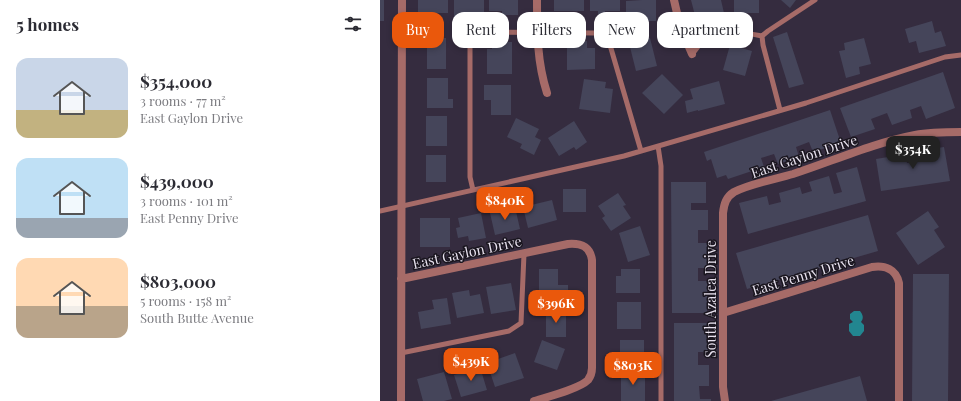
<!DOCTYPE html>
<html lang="en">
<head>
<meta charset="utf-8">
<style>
	body { margin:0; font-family:"Playfair Display",serif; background:#f2f2f3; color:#2b2b33; height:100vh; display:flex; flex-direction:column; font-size:15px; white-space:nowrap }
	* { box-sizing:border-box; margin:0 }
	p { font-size:13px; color:#7c7c81 }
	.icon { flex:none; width:22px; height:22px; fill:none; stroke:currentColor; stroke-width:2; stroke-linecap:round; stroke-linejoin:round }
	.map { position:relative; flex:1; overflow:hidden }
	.panel { display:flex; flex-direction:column; background:#fff; width:380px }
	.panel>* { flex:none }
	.hud { position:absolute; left:12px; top:12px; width:380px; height:36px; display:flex; gap:8px }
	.price { position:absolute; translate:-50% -34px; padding:0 9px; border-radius:8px; background:#ea580c; color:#fff; font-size:13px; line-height:26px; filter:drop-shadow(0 1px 2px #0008) }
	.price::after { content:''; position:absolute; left:50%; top:24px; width:12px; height:9px; margin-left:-6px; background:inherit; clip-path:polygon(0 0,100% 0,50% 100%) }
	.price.active { background:#222; color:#fff }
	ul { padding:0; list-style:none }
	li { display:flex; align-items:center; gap:12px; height:100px; padding:0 16px }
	li span { display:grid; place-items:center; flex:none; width:112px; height:80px; border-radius:12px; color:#555 }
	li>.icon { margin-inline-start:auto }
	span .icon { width:48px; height:48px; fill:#fffc; stroke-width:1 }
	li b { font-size:17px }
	h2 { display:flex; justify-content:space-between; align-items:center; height:48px; padding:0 16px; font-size:17px }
	.pill { padding:0 14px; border-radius:12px; background:#fff; box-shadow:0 2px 6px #0003; font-size:14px; line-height:36px }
	.pill.active { background:#ea580c; color:#fff }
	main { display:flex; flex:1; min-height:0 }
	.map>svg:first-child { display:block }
	.water { fill:#228690 }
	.building { fill:#45455a }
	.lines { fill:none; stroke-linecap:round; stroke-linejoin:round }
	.service { stroke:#a66b68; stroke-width:5 }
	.minor { stroke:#a66b68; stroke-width:8 }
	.labels { text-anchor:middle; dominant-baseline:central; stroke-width:3; stroke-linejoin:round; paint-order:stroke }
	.street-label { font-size:14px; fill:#e8e2ef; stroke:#1a161f }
</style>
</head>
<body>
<main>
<section class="panel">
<h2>5 homes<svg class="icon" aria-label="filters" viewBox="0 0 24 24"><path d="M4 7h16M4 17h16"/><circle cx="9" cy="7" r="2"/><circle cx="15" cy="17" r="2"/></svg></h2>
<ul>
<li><span style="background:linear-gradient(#c9d6e8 65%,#c2b280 0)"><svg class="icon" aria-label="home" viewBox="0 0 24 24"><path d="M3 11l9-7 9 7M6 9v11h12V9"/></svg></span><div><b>$354,000</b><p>3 rooms · 77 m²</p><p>East Gaylon Drive</p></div></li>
<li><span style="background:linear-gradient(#bfe0f5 75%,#9aa5b1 0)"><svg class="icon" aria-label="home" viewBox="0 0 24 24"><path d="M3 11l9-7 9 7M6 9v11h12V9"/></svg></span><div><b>$439,000</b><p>3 rooms · 101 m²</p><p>East Penny Drive</p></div></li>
<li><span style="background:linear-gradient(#ffd9b3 60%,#b9a48a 0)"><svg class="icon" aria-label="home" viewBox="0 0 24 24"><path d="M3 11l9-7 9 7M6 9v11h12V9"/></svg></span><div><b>$803,000</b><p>5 rooms · 158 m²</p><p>South Butte Avenue</p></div></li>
</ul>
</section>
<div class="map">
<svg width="581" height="401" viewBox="0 0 581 401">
	<rect width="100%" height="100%" fill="#352c3f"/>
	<!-- water -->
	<path class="water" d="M474 311H480C483 315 484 318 481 322L484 325V331L480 336H473L469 331V324L473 322 470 319V314Z"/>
	<!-- building -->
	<path class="building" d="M0 0H4V21H0Z
		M38 0H68V13H38Z
		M74 0H104V13H86V18H74Z
		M109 0H138V15H122V11H109Z
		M174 0H204V11H174Z
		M210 0H240V11H225V16H218V11H210Z
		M262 0H276V21H246V1Z
		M311 0H341L344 13 332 16 334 23 318 27Z
		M354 0H379V13H354Z
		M401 0H416L410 8Z
		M552 21 555 33 561 31 566 46 539 53 536 41 529 43 525 29Z
		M407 32 424 84 409 88 393 37Z
		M47 38H66V69H47Z
		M270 38 277 66 256 71 249 43Z
		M484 38 491 64 479 67 480 74 466 78 459 51 465 50 464 43Z
		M207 41V48H215V69L187 70V42Z
		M112 42H132V74H107V49H112Z
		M350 45 372 51 365 76 343 70Z
		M563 72 575 108 546 119 541 106 530 110 532 118 512 125 507 113 491 119 495 129 471 137 460 108Z
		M282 74 303 95 284 114 262 93Z
		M47 78H68V99H73V108H47Z
		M204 79 226 82 225 88 233 89 230 113 199 109Z
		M339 81 345 104 318 111V110L307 113 305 101 313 99 310 89Z
		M104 85H131V115H111V100H104Z
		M450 110 461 143 433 152 429 142 416 147 419 157 398 164 394 154 381 158 384 167 348 179 346 175 337 178 331 159 327 161 324 152Z
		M46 116H67V146H46Z
		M136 118 159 129 155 137 161 140 154 155 140 148 142 144 127 137Z
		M194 121 207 142 196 150 194 147 179 156 168 138Z
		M564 147 570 181 501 191 496 159 526 154 527 163 539 161 537 151Z
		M46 155H66V182H46Z
		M477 167 486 201 368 234 359 203 387 196 389 205 401 202 399 193 420 187 422 194 432 191 429 182 449 176 454 194 462 192 456 173Z
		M291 182H326V203H311V210H328V230H318V243H330V268H318V281H327V313H292Z
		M183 189H206V212H183Z
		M238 193 246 205 243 206 251 218 231 231 222 218 225 216 218 206Z
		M172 200 177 220 148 228 143 207Z
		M135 207 140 229 115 235 110 213Z
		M548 211 559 227 554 230 565 247 538 265 516 233Z
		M101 213 106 238 89 241 88 236 78 238 76 228 80 227 78 218Z
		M488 215 498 251 367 289 356 253Z
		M40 218H70V247H40Z
		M260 226 270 255 248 262 239 233Z
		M159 269H178V285H188V298H159Z
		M241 269H260V293H236V276H241Z
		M533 274H569L568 401H532Z
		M131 283 136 310 111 314 106 287Z
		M89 290 90 296 100 294 104 313 77 318 72 293Z
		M67 298 71 324 41 329 38 312 54 309 52 300Z
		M237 302H261V329H237Z
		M166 311H186V337H166Z
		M294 323H330V352H318V365H329V386H319L320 399H331V401H294Z
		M162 340 185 349 177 370 154 362Z
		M240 340H264V362H240Z
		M135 353 144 378 115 387 107 363Z
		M100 367 107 390 81 397 74 375Z
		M241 371H265V401H241Z
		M64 372 72 399 64 401H43L37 379Z
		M480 376 487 401H391Z"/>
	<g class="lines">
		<!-- service -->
		<path class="service" d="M312 54C317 49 323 38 329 35 341 29 369 33 382 36
			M400 110 383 45 382 36 388 31 435 0
			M278 146 281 166V401
			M93 190 90 177V45L93 37 102 32 214 33 224 37 230 45 261 151
			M0 211 244 156 426 103 565 57 581 55
			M21 353 129 331 141 323 144 254"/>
		<!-- minor -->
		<path class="minor" d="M157 0C157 32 157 62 167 93
			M294 0 300 26 312 54
			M21 279 188 244C201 243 210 246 212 260V368C212 372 211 376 208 380 199 389 167 397 154 401
			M343 313 492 267C505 265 516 269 519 283V401
			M21 401 22 0
			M345 401 343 387V213C344 204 346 197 354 192 368 184 396 179 413 174 453 161 493 143 535 135 550 132 566 132 581 132"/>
	</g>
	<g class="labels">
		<!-- street labels -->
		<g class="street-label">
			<text transform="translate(424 156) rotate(-18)">East Gaylon Drive</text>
			<text transform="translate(87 252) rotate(-12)">East Gaylon Drive</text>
			<text transform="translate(423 275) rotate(-17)">East Penny Drive</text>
			<text transform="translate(330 299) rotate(-90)">South Azalea Drive</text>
		</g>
	</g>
</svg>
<b class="price active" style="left:533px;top:170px">$354K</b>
<b class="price" style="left:125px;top:221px">$840K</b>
<b class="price" style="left:176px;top:324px">$396K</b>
<b class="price" style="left:91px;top:382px">$439K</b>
<b class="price" style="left:253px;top:386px">$803K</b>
<div class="hud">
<a class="pill active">Buy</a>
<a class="pill">Rent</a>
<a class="pill">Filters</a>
<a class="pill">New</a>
<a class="pill">Apartment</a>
</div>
</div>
</main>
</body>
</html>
